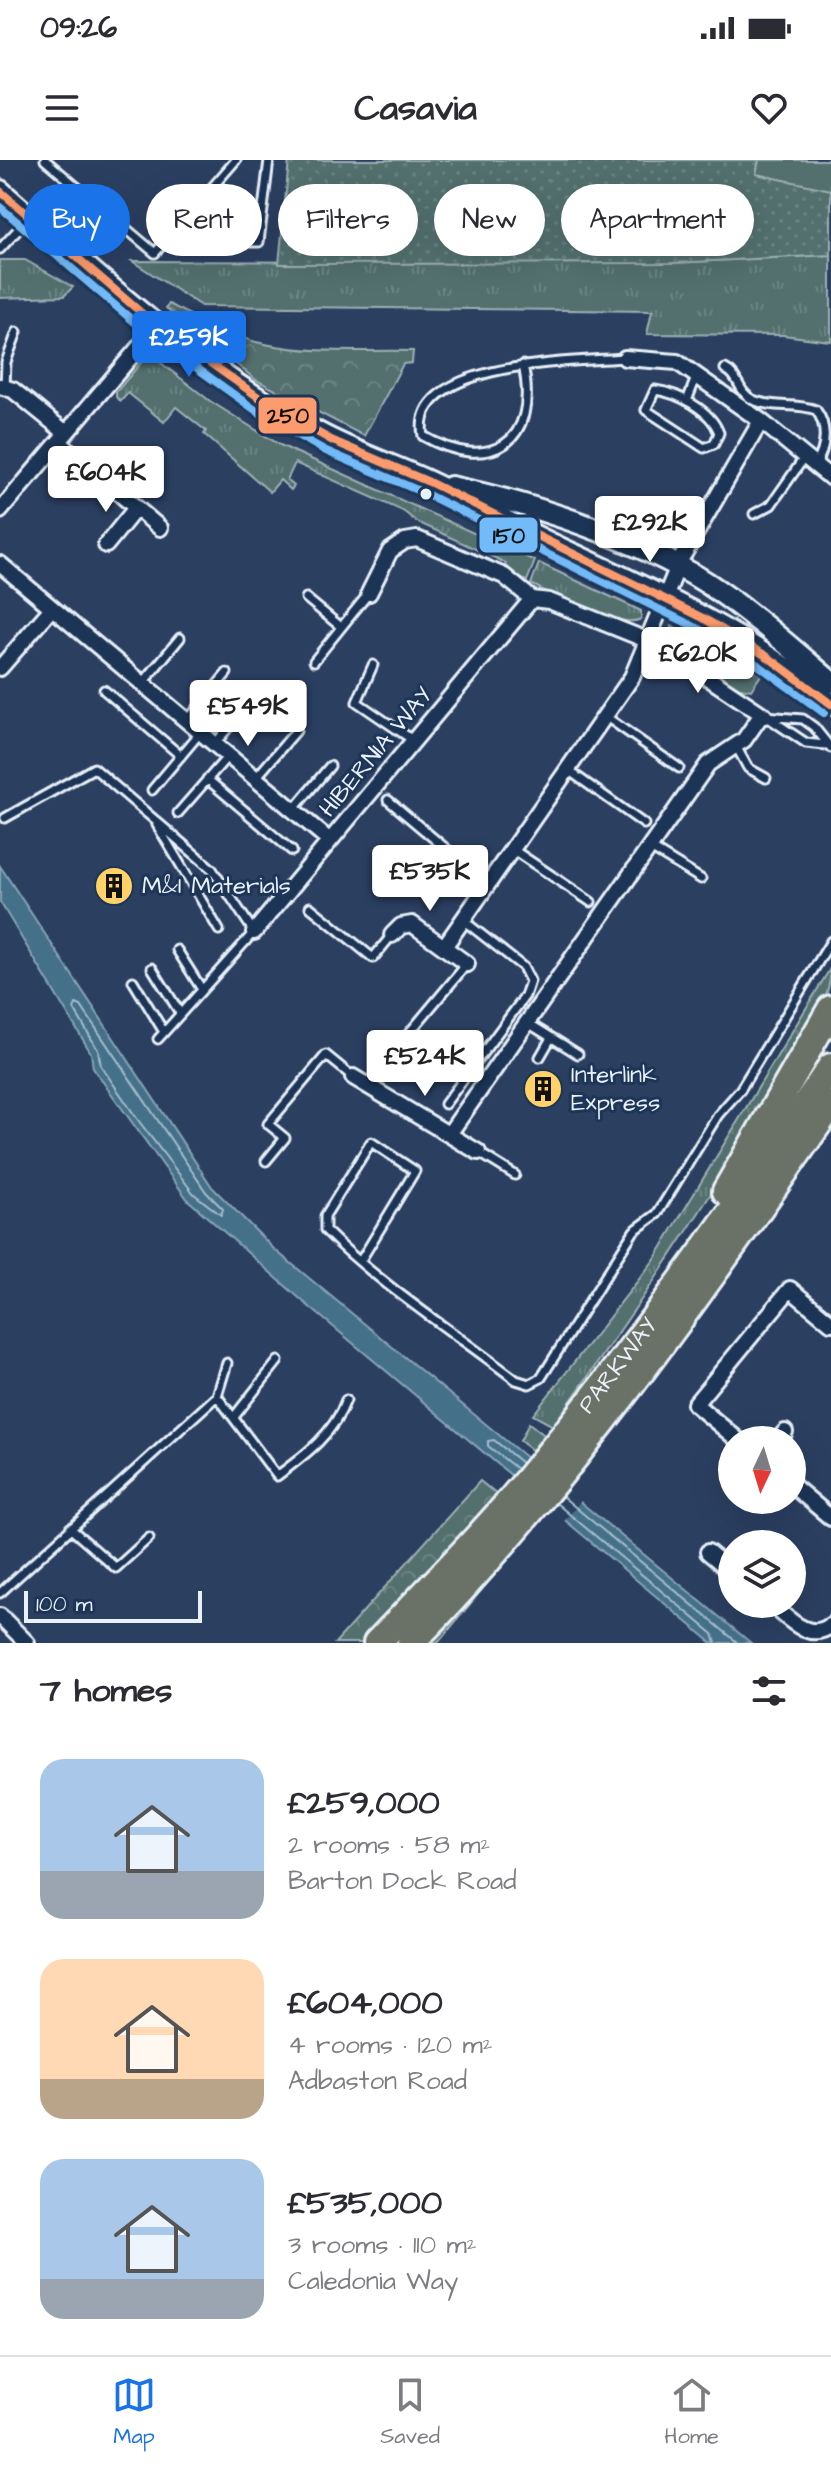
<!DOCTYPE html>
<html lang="en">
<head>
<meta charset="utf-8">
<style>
	body { margin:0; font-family:"Architects Daughter",sans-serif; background:#f7f7f7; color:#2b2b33; height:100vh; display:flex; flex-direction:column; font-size:30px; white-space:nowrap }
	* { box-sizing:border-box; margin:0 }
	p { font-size:26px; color:#7c7c81 }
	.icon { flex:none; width:44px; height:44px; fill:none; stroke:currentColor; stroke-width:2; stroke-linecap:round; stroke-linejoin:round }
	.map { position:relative; height:1483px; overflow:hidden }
	.side { display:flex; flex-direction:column; background:#fff; flex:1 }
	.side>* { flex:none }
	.top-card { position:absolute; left:24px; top:24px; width:784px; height:72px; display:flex; gap:16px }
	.needle { width:52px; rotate:184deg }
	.buttons { position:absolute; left:718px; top:1266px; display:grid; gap:16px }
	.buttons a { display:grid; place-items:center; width:88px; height:88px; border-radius:50%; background:#fff; box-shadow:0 8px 32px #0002; font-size:40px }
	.scale { position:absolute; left:24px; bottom:20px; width:178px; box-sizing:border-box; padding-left:8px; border:4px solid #e8f1f8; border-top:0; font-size:22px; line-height:28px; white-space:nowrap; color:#e8f1f8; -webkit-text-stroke:6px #1d3557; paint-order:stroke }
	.price { position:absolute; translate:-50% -68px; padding:0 18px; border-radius:8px; background:#fff; color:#222; font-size:26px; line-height:52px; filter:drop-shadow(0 2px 4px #0008) }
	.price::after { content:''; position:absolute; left:50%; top:48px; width:24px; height:18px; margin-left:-12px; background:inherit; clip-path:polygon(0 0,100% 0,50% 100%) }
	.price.current { background:#1a73e8; color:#fff }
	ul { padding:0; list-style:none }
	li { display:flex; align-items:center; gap:24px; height:200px; padding:0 40px }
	li span { display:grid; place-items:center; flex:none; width:224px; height:160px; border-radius:24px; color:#555 }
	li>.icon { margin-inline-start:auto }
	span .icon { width:96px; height:96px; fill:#fffc; stroke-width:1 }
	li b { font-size:34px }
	h2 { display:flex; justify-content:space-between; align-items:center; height:96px; padding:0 40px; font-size:34px }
	.tag { padding:0 28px; border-radius:36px; background:#fff; box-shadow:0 8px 32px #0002; font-size:28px; line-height:72px }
	.tag.current { background:#1a73e8; color:#fff }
	.status { display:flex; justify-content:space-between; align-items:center; height:56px; padding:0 40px; background:#fff; direction:ltr }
	.status svg { height:22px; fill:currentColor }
	header { display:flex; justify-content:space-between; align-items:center; height:104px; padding:0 40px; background:#fff; font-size:36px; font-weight:700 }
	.dock { display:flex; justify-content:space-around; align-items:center; height:112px; border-top:2px solid #e1e1e2; background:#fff; font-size:22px; color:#7c7c81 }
	.dock a { display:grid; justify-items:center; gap:4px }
	.dock .current { color:#1a73e8 }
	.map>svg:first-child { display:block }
	.grass { fill:url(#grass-tufts); stroke:#9db0b3; stroke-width:2 }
	.forest { fill:url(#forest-crowns); stroke:#9db0b3; stroke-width:2 }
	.park { fill:url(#park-dots); stroke:#9db0b3; stroke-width:2 }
	.pitch { fill:#52706e; stroke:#9db0b3; stroke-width:2 }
	.water { fill:#447089; stroke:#86a4b5; stroke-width:2 }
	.pier { fill:#2b3f61 }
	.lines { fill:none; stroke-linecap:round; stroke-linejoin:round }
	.shore { stroke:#a6bdcc; stroke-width:2 }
	.lane-casing { stroke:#e8f1f8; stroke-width:13 }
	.street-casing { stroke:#e8f1f8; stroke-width:20 }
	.secondary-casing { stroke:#e8f1f8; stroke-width:26 }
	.highway-casing { stroke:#e8f1f8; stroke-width:32 }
	.lane { stroke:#1d3557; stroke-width:7 }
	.street { stroke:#1d3557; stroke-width:14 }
	.secondary { stroke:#1d3557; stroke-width:20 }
	.highway { stroke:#6a7166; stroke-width:26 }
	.bus-1-casing { stroke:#1d3557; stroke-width:14 }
	.bus-2-casing { stroke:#1d3557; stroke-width:14 }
	.bus-1 { stroke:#fc9b6d; stroke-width:8 }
	.bus-2 { stroke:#73baf8; stroke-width:8 }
	.bus-dot { fill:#e8f1f8; stroke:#1d3557; stroke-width:3 }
	.labels { text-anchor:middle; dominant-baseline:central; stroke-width:6; stroke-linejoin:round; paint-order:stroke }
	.street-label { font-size:24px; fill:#e8f1f8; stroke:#1d3557 }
	.poi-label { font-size:24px; fill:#e8f1f8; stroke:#1d3557; text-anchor:start }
	.line-badge { stroke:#1d3557; stroke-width:3 }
	.pale-badge-label { font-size:22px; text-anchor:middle; font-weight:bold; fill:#111 }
</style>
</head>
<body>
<div class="status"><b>09:26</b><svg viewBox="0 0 49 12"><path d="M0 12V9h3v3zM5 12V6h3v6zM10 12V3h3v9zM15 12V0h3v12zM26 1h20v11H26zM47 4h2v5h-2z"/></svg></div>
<header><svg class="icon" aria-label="menu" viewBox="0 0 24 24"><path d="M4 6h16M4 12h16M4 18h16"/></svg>Casavia<svg class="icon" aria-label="heart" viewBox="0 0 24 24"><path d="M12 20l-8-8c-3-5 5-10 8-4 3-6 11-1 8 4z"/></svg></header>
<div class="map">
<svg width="831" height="1483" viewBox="0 0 831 1483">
	<defs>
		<pattern id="grass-tufts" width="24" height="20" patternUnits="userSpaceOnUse" patternTransform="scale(2)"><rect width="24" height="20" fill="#52706e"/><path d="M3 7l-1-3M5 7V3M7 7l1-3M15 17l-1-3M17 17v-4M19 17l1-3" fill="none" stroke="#6b8583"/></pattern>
		<pattern id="forest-crowns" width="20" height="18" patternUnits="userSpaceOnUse" patternTransform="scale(2)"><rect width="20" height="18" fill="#52706e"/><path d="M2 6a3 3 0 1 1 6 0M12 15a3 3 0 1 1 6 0" fill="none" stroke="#6b8583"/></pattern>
		<pattern id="park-dots" width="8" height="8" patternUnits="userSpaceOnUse" patternTransform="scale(2)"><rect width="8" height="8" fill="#52706e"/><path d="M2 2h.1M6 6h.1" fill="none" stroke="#6b8583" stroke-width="1.8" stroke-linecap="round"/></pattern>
	</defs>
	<rect width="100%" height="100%" fill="#2b3f61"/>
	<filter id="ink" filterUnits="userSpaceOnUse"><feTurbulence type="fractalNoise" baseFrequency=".0125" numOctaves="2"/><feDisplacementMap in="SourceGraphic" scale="16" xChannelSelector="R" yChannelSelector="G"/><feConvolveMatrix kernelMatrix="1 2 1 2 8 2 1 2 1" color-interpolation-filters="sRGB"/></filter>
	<g filter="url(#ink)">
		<!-- grass -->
		<path class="grass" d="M831 95V181L783 175 647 174 652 151 201 146 132 101 672 103Z
			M0 100H25L73 127 64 136 0 138Z
			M152 196 210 241 280 285 535 401 527 421 503 411 506 403 417 362 403 351 295 303 287 320 294 326 291 330 280 320 270 332 204 274 206 271 176 247 164 262 128 233 121 241 116 237V232L146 197Z
			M539 403 641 451V459C620 470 552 435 531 424Z
			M672 466 728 493 761 515 751 530 735 527 671 483 669 472Z
			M831 807C831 845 801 882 782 916 713 1037 634 1152 553 1266L533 1255 654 1100Z
			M529 1263 544 1275 532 1290 520 1281Z
			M544 1354 438 1483H418Z"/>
		<!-- forest -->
		<path class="forest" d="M169 144C200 160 231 177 265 184 312 194 364 190 413 191L412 203 403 204 364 276 256 220 166 148Z
			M480 1321 497 1335 460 1385 365 1483H335Z"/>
		<!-- park -->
		<path class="park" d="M289 0H831V95L672 103 279 104Z"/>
		<!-- pitch -->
		<path class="pitch" d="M759 0H831V30L756 14Z"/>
		<!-- water -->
		<path class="water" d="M0 706 212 1027 275 1090 751 1483H712L306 1144 188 1040 93 908 91 893 0 742Z"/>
		<!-- pier -->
		<path class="pier" d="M570 1327 583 1338 562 1364 550 1353Z"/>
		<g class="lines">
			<!-- shore -->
			<path class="shore" d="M76 844 81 846 206 1032 223 1049 221 1055 194 1034 138 960 101 906 98 890 74 849Z
				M517 1309 488 1286V1281L494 1280 522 1303
				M562 1336 738 1483
				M556 1343 713 1474 716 1483"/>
			<defs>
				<path id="lane" d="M45 0 155 93 236 0
					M165 82H259L269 0
					M0 89 28 59
					M523 205C540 283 490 314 423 276 409 200 577 202 625 198
					M725 209C740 216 737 232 753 240 773 249 796 242 816 250 828 266 826 288 816 304
					M5 227 6 202 17 172
					M655 230C678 233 711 250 719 273L714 284 704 288 646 250Z
					M687 241 697 215
					M754 354 771 345 804 298
					M306 438 341 467
					M314 501 369 433
					M373 505 357 542 414 581
					M142 524 180 478
					M104 530 181 596
					M605 556 679 608
					M765 556 803 559 814 567 831 588
					M767 557 806 583 825 585
					M187 561 227 513
					M214 585 254 536
					M736 586 748 608 766 618
					M568 610 644 664
					M207 619 292 691
					M255 619 296 571
					M152 630 200 573
					M388 640 488 724
					M293 650 330 606
					M178 653 228 596
					M5 658 94 608 212 709 254 772 158 879
					M157 665 219 770
					M649 687 701 719
					M512 689 591 742
					M310 747 373 798 392 775
					M177 790 201 828
					M152 808 180 853
					M133 821 164 872
					M528 863 578 894
					M395 890 467 804
					M540 897 551 878
					M445 944 525 836 530 821 523 807 463 760
					M478 992 515 1015
					M266 1001 285 978 268 964 326 895 353 917
					M361 1100 415 1011 371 982 325 1056V1070C379 1124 455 1173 516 1220L529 1224 541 1218 634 1071 657 1054 718 955 740 930 831 781
					M217 1236 227 1203
					M234 1257 278 1201
					M70 1368 116 1408 149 1378
					M0 1433 217 1236 277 1316C305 1295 334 1274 346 1240"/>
				<path id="street" d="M625 198 677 202 761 261 831 318
					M0 226 13 230 66 273
					M59 282 160 368
					M0 351 157 166
					M106 385 136 348
					M0 404 330 681
					M369 433 390 391 405 381 417 379 504 416 532 439 549 441 659 485 765 556
					M0 508 52 448
					M254 772 532 439
					M392 775 401 766 412 764 467 804
					M444 787 632 517 681 399 761 261
					M353 917 478 992
					M449 974 708 604 744 580 762 554
					M738 1280 695 1244 790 1129 831 1163
					M778 1280 785 1272
					M792 1325 831 1358
					M708 1392 732 1412
					M771 1444C788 1458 809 1483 831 1465
					M0 1456 27 1483"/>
				<path id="secondary" d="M0 31C100 119 199 211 318 273 353 292 392 305 429 322 474 343 518 369 564 390 661 435 748 474 831 544
					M451 327C531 343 638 379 707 423 751 452 791 488 831 522"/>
				<g id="highway">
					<path d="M726 1031 831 849"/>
					<path id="s1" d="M377 1483C422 1436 468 1390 510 1341 625 1204 731 1056 831 907"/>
					<path d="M411 1483C570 1321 702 1131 831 945"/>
				</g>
			</defs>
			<!-- lane casing -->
			<use href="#lane" class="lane-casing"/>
			<!-- street casing -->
			<use href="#street" class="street-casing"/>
			<!-- secondary casing -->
			<use href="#secondary" class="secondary-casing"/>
			<!-- highway casing -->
			<use href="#highway" class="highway-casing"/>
			<!-- lane -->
			<use href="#lane" class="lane"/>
			<!-- street -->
			<use href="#street" class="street"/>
			<!-- secondary -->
			<use href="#secondary" class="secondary"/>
			<!-- highway -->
			<use href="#highway" class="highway"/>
			<defs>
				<path id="bus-1" d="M0 31 152 162 274 248 331 280 429 322 703 458 768 497 831 544"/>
				<path id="bus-2" d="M0 47 145 171 268 259 326 291 424 333 697 468 761 507 824 553"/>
			</defs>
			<!-- bus-1 casing -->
			<use href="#bus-1" class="bus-1-casing"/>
			<!-- bus-2 casing -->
			<use href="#bus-2" class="bus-2-casing"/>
			<!-- bus-1 -->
			<use href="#bus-1" class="bus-1"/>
			<!-- bus-2 -->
			<use href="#bus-2" class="bus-2"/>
		</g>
	</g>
	<!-- icons -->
	<defs>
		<symbol id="building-disc" viewBox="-11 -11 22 22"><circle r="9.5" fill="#ffd166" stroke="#1d3557"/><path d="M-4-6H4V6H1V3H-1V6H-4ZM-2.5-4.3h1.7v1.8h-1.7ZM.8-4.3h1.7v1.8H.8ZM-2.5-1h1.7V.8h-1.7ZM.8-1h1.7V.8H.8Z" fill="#111"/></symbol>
	</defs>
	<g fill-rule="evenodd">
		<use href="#building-disc" x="92" y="704" width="44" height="44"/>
		<use href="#building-disc" x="521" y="907" width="44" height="44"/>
	</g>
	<!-- markers -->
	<circle class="bus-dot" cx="426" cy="334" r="7"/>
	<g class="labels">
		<!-- street labels -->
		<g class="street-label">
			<text transform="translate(376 592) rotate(-50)">HIBERNIA WAY</text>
			<text stroke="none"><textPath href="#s1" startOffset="368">PARKWAY</textPath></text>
		</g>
		<!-- poi labels -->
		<g class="poi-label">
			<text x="142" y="726">M&amp;I Materials</text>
			<text x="571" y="915">Interlink<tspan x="571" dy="28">Express</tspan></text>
		</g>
	</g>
	<g class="line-badge">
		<rect x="257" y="236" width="61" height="39" rx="8" fill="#fc9b6d"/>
		<rect x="478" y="356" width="61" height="38" rx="8" fill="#73baf8"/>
	</g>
	<g class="pale-badge-label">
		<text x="288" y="263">250</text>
		<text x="509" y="383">150</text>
	</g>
</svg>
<div class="buttons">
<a><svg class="needle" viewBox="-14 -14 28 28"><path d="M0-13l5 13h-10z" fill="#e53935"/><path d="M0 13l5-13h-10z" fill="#7c7c81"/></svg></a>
<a><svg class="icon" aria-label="layers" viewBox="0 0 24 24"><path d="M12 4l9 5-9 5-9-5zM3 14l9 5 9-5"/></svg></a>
</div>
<div class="scale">100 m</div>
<b class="price current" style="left:189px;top:219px">£259K</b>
<b class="price" style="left:106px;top:354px">£604K</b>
<b class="price" style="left:650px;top:404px">£292K</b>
<b class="price" style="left:698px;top:535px">£620K</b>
<b class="price" style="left:248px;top:588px">£549K</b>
<b class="price" style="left:430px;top:753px">£535K</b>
<b class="price" style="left:425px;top:938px">£524K</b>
<div class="top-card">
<a class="tag current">Buy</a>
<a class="tag">Rent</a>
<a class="tag">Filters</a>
<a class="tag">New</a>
<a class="tag">Apartment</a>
</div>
</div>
<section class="side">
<h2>7 homes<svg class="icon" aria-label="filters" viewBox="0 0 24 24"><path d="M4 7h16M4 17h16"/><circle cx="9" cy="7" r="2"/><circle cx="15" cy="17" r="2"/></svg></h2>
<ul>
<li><span style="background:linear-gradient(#a9c7e8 70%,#9aa5b1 0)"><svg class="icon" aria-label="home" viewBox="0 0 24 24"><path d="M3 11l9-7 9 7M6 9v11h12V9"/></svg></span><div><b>£259,000</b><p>2 rooms · 58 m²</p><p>Barton Dock Road</p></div></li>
<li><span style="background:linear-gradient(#ffd9b3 75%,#b9a48a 0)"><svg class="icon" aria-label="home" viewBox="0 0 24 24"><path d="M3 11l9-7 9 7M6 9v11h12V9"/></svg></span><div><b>£604,000</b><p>4 rooms · 120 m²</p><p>Adbaston Road</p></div></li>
<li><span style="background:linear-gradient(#a9c7e8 75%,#9aa5b1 0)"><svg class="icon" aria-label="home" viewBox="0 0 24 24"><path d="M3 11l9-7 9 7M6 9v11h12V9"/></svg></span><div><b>£535,000</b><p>3 rooms · 110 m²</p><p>Caledonia Way</p></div></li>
</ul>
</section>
<nav class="dock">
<a class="current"><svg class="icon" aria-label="map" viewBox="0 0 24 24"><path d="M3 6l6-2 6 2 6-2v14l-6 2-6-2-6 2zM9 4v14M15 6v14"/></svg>Map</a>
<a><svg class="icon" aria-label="saved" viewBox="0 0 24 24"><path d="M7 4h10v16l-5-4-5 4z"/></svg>Saved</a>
<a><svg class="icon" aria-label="home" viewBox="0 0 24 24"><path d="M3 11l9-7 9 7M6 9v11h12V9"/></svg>Home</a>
</nav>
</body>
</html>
